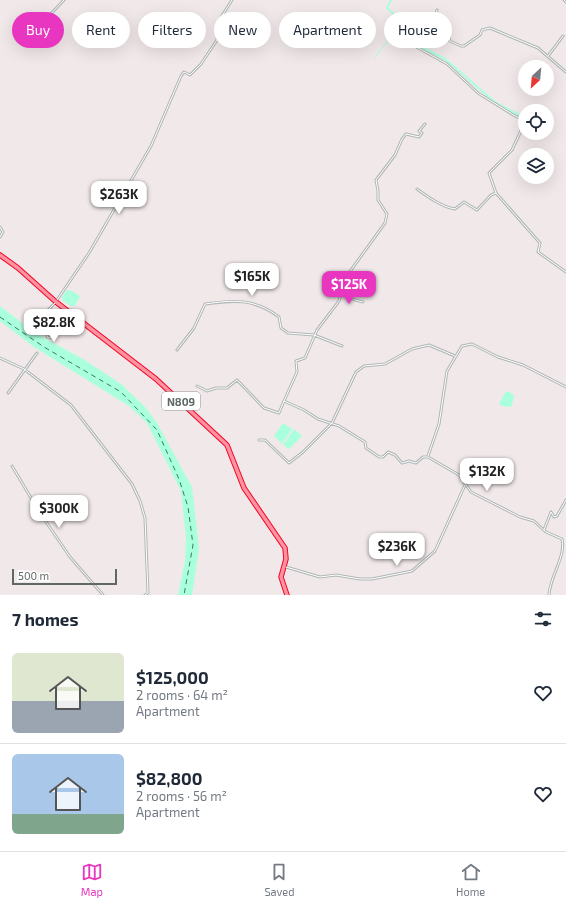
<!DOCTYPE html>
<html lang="en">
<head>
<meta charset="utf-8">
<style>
	body { margin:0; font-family:"Exo 2",sans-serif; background:#f6f6f7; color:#1f2937; height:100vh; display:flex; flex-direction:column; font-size:15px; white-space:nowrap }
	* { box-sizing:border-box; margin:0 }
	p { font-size:13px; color:#747a83 }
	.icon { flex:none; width:22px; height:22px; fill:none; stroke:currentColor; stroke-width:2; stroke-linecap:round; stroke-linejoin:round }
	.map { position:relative; height:595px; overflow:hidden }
	.sheet { display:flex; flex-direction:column; background:#fff; flex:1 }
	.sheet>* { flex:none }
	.hud { position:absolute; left:12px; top:12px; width:542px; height:36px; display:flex; gap:8px }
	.needle { width:26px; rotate:206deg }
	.buttons { position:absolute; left:518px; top:60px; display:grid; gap:8px }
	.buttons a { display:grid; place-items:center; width:36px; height:36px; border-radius:50%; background:#fff; box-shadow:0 4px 16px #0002; font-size:20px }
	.scale { position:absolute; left:12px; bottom:10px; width:105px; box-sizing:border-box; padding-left:4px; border:2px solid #5f6865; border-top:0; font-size:11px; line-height:14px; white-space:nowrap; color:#5f6865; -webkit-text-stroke:3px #fff; paint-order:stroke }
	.price { position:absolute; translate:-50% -34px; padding:0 9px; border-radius:8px; background:#fff; color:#222; font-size:13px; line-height:26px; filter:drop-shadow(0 1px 2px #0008) }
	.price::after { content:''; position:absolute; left:50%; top:24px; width:12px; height:9px; margin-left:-6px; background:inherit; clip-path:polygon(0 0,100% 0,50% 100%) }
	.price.on { background:#e936c1; color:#fff }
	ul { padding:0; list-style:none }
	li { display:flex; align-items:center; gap:12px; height:100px; padding:0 12px }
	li+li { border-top:1px solid #e0e1e3 }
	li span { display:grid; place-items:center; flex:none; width:112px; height:80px; border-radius:6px; color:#555 }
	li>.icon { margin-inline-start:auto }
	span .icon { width:48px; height:48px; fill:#fffc; stroke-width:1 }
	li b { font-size:17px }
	h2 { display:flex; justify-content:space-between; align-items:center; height:48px; padding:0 12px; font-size:17px }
	.chip { padding:0 14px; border-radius:18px; background:#fff; box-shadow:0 4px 16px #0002; font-size:14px; line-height:36px }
	.chip.on { background:#e936c1; color:#fff }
	.tab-bar { display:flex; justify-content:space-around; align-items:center; height:56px; border-top:1px solid #e0e1e3; background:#fff; font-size:11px; color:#747a83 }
	.tab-bar a { display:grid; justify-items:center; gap:2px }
	.tab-bar .on { color:#e936c1 }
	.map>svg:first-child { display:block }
	.water { fill:#aaffdc }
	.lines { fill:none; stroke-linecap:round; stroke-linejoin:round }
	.stream { stroke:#aaffdc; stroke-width:1 }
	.canal { stroke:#aaffdc; stroke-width:2 }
	.ferry { stroke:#337d64; stroke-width:1; stroke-dasharray:5 4; stroke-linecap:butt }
	.street-casing { stroke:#b0b7b6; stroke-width:3 }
	.highway-casing { stroke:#f80129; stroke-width:5.5 }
	.street { stroke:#fff; stroke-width:1 }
	.highway { stroke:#fd939e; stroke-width:3.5 }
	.labels { text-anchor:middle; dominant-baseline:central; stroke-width:3; stroke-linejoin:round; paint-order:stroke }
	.shield { fill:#fff; stroke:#8f9593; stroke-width:1 }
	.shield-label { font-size:11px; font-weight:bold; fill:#5f6865 }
</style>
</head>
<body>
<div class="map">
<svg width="566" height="595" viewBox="0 0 566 595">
	<rect width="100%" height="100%" fill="#f1e8e9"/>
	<!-- water -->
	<path class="water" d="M67 290 72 291 80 296 75 306H71L62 300V297Z
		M0 306 35 333 83 359 121 384 145 407 157 423 192 487 199 549 192 595H178L185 561 186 538 181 491 147 423 129 406 34 347 0 321Z
		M506 391 513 394 514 397 511 407 502 406 499 404Z
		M283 423 292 429 282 444 274 436Z
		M294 429 302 436 289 449 283 445Z"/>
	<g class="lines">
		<!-- stream -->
		<path class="stream" d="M375 57 394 33"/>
		<!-- canal -->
		<path class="canal" d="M391 0 387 8 393 13 392 18 395 23 394 33 445 59 496 103 525 118"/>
		<!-- ferry -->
		<path class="ferry" d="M0 317 44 347 121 392 157 430 179 479 188 507 193 545 184 595"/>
		<defs>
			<path id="street" d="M564 0 566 2
				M437 10 434 17 446 26 442 33 449 37 450 41 461 46H464L480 35 482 30 490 28 538 48 566 72
				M45 20 64 0
				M395 35 447 64 478 93 515 116 525 120
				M548 56 563 36
				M417 189C428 197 442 207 455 209L464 202 477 210 491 195 496 193 540 243 538 252 566 272
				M496 193 489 173 512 150 525 122
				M0 227 3 232 0 237
				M341 293 355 300 363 302
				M57 300 89 253 151 146 181 76 184 72 190 75 201 64 217 40 220 19 232 0
				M55 303 33 325 48 335 47 337 50 338 68 312
				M177 350 194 328 205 304C233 300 254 298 279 317L281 328 288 333 314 335 342 346
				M0 358 24 369 71 405 132 484 140 501 145 518 148 593 145 595
				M197 386 207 391 216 388H227L237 380 264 408 279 413 284 401 304 410 318 419 339 426 365 442 366 448 379 457H383L388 452 395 455 402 463 409 461 416 463 423 457H428L459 475 471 492 520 517 534 521 546 532 562 539C566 557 550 576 549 595
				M8 393 37 353
				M284 401 297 372 296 361 305 358 317 330 339 301 346 277 385 223 387 214 378 200V191L376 180 395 155 402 139 406 134 419 137 422 133 419 131 425 124
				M259 440H265L289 463 303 452 332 423 356 372 364 366 385 364 412 349 429 345 455 356
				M428 456 439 424 447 371 462 346 472 344 498 357 523 365 566 387
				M12 466 40 513 70 557 103 595
				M544 530 551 512 554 517 557 516 566 500
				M286 567 320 577 336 575 360 579H372L412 571 435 551 465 485"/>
			<path id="highway" d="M0 255 18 268 56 302 156 379 227 445 244 488 285 548 286 559 281 577 287 595"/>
		</defs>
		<!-- street casing -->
		<use href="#street" class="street-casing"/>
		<!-- highway casing -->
		<use href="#highway" class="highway-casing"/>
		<!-- street -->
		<use href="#street" class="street"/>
		<!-- highway -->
		<use href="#highway" class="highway"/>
	</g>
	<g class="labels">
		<!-- shield labels -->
		<rect class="shield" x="162" y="392" width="38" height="18" rx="3"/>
		<g class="shield-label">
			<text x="181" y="401">N809</text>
		</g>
	</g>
</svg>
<div class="buttons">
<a><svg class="needle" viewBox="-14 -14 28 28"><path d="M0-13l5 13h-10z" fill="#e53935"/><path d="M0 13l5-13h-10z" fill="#747a83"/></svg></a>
<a><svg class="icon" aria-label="locate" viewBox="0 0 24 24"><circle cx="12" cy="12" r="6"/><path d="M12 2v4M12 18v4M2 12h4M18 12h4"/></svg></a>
<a><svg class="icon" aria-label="layers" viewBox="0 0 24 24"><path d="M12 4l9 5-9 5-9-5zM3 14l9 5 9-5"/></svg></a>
</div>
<div class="scale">500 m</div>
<b class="price" style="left:119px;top:215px">$263K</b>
<b class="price" style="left:252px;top:297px">$165K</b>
<b class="price on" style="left:349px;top:305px">$125K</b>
<b class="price" style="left:54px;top:343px">$82.8K</b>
<b class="price" style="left:487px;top:492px">$132K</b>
<b class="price" style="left:59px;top:529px">$300K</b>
<b class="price" style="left:397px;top:567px">$236K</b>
<div class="hud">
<a class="chip on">Buy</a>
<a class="chip">Rent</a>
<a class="chip">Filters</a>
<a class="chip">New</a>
<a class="chip">Apartment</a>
<a class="chip">House</a>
</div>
</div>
<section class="sheet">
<h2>7 homes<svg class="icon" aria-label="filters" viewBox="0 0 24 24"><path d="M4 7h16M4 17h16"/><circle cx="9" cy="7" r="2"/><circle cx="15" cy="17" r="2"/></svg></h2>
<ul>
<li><span style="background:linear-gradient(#dfe7d0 60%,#9aa5b1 0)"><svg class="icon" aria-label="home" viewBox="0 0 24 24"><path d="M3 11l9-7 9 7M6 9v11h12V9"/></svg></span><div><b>$125,000</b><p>2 rooms · 64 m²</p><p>Apartment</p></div><svg class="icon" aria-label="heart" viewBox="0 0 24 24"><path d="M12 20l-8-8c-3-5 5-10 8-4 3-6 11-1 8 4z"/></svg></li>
<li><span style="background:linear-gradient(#a9c7e8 75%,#7fa58c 0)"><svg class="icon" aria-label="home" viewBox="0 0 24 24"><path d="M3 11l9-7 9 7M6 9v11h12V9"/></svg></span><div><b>$82,800</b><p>2 rooms · 56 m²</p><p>Apartment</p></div><svg class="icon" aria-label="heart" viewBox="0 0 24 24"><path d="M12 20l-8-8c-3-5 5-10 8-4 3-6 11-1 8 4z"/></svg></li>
</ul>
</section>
<nav class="tab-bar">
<a class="on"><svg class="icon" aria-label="map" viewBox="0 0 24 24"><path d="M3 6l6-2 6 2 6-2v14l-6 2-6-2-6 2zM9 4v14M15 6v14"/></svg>Map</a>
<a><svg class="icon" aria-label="saved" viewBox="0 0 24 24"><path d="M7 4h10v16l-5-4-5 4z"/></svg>Saved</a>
<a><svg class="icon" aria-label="home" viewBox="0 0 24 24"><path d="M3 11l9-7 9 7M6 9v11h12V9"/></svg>Home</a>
</nav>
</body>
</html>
